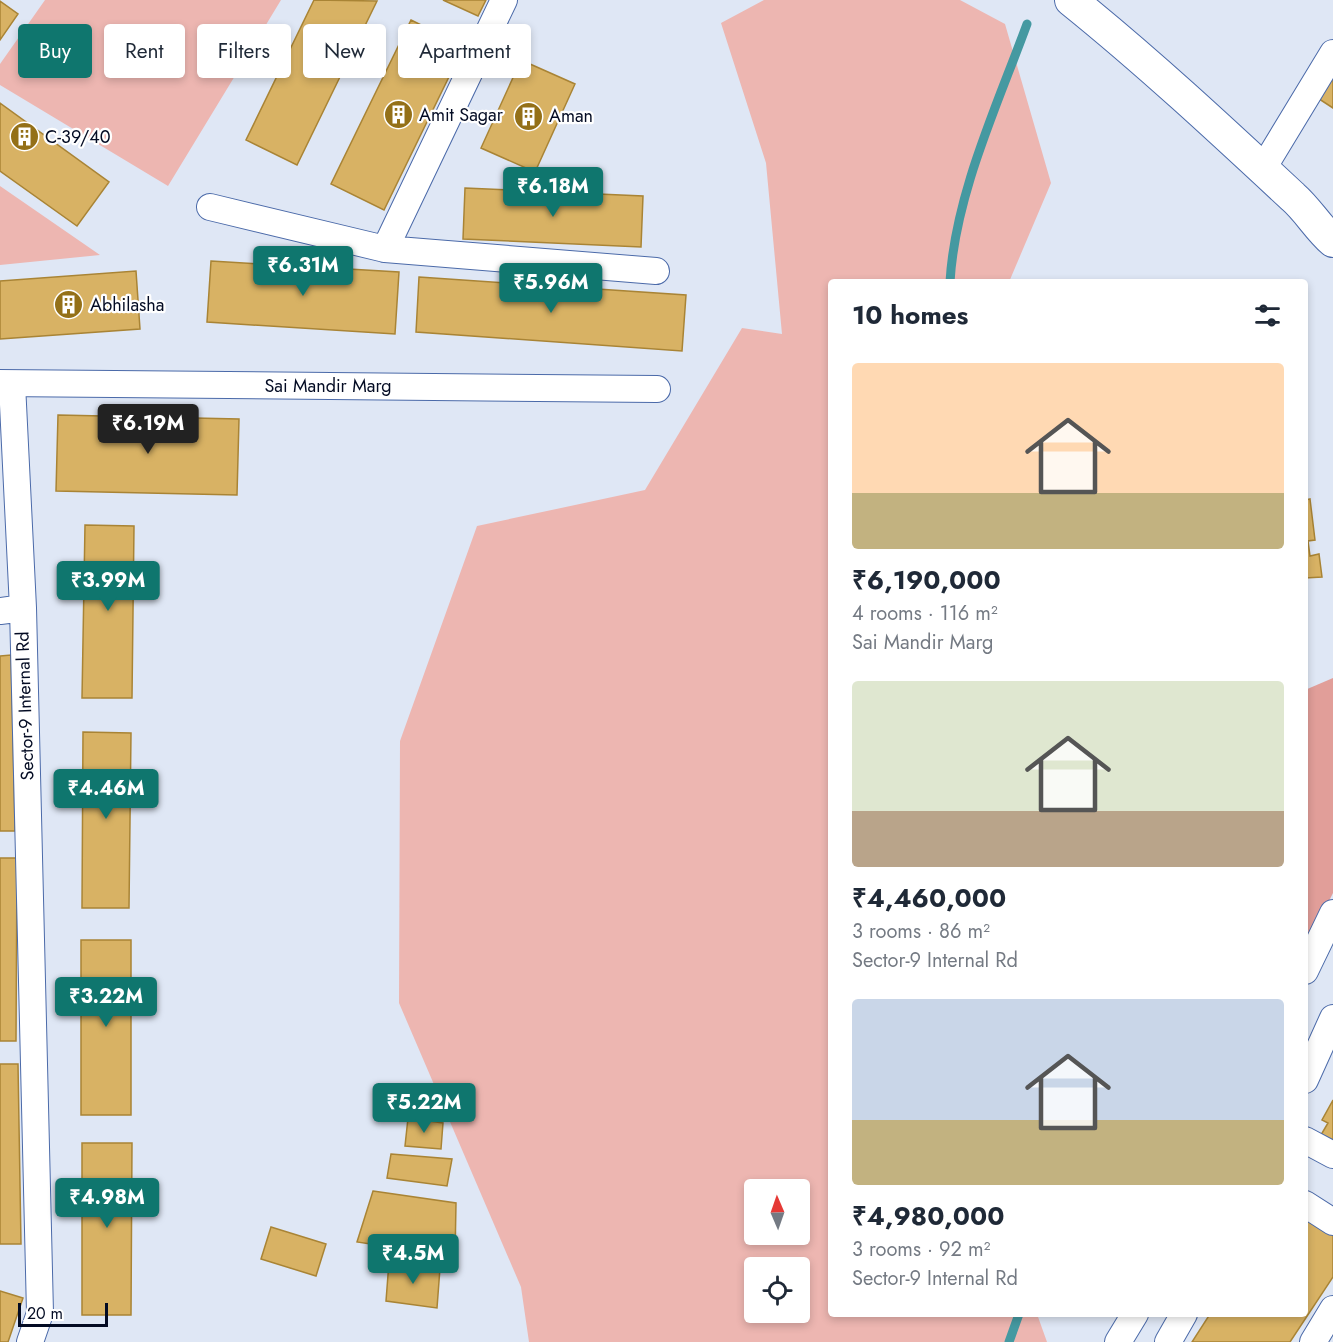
<!DOCTYPE html>
<html lang="en">
<head>
<meta charset="utf-8">
<style>
	body { margin:0; font-family:Jost,sans-serif; background:#f6f6f7; color:#1f2937; height:100vh; display:flex; flex-direction:column; font-size:22px; white-space:nowrap }
	* { box-sizing:border-box; margin:0 }
	p { font-size:20px; color:#747a83 }
	.icon { flex:none; width:33px; height:33px; fill:none; stroke:currentColor; stroke-width:2; stroke-linecap:round; stroke-linejoin:round }
	.map { position:relative; flex:1; overflow:hidden }
	.side { position:absolute; left:828px; top:279px; width:480px; height:1038px; display:flex; flex-direction:column; background:#fff; border-radius:6px; box-shadow:0 3px 9px #0003 }
	.side>* { flex:none }
	.guide { position:absolute; left:18px; top:24px; width:570px; height:54px; display:flex; gap:12px }
	.needle { width:39px; rotate:358deg }
	.tools { position:absolute; left:744px; top:1179px; display:grid; gap:12px }
	.tools a { display:grid; place-items:center; width:66px; height:66px; border-radius:6px; background:#fff; box-shadow:0 3px 9px #0003; font-size:30px }
	.scale { position:absolute; left:18px; bottom:15px; width:90px; box-sizing:border-box; padding-left:6px; border:3px solid #030b23; border-top:0; font-size:16px; line-height:21px; white-space:nowrap; color:#030b23; -webkit-text-stroke:4px #fff; paint-order:stroke }
	.price { position:absolute; translate:-50% -51px; padding:0 14px; border-radius:6px; background:#0f766e; color:#fff; font-size:20px; line-height:39px; filter:drop-shadow(0 2px 3px #0008) }
	.price::after { content:''; position:absolute; left:50%; top:36px; width:18px; height:14px; margin-left:-9px; background:inherit; clip-path:polygon(0 0,100% 0,50% 100%) }
	.price.active { background:#222; color:#fff }
	ul { padding:0; list-style:none }
	li { display:grid; align-content:center; gap:12px; height:318px; padding:0 24px }
	li span { display:grid; place-items:center; height:186px; border-radius:6px; color:#555 }
	li>.icon { margin-inline-start:auto }
	span .icon { width:108px; height:108px; fill:#fffc; stroke-width:1 }
	li b { font-size:26px }
	h2 { display:flex; justify-content:space-between; align-items:center; height:72px; padding:0 24px; font-size:26px }
	.pill { padding:0 21px; border-radius:6px; background:#fff; box-shadow:0 3px 9px #0003; font-size:21px; line-height:54px }
	.pill.active { background:#0f766e; color:#fff }
	.map>svg:first-child { display:block }
	.green { fill:#edb6b1; fill-rule:evenodd }
	.forest { fill:#e19e99 }
	.lines { fill:none; stroke-linecap:round; stroke-linejoin:round }
	.stream { stroke:#4599a1; stroke-width:9 }
	.building { fill:#d8b264; stroke:#a98435; stroke-width:1.5 }
	.minor-casing { stroke:#4b6aa9; stroke-width:28 }
	.tertiary-casing { stroke:#4b6aa9; stroke-width:34 }
	.minor { stroke:#fff; stroke-width:26 }
	.tertiary { stroke:#fff; stroke-width:32 }
	.labels { text-anchor:middle; dominant-baseline:central; stroke-width:4.5; stroke-linejoin:round; paint-order:stroke }
	.poi-label { font-size:18px; fill:#030b23; stroke:#fff; text-anchor:start }
	.street-label { font-size:18px; fill:#030b23; stroke:#fff }
</style>
</head>
<body>
<div class="map">
<svg width="1333" height="1342" viewBox="0 0 1333 1342">
	<rect width="100%" height="100%" fill="#dfe7f5"/>
	<!-- green -->
	<path class="green" d="M45 0H281L168 186 0 85V64Z
		M764 0H960L1005 24 1051 183 1009 282H831V1314H1037L1047 1342H529L521 1287 399 1003 400 741 477 526 645 490 742 328 782 334 766 163 721 23ZM754 1190H800V1234H754ZM754 1268H800V1312H754Z
		M0 186 100 255 0 265Z"/>
	<!-- forest -->
	<path class="forest" d="M1333 678V893L1305 949V690Z"/>
	<g class="lines">
		<!-- stream -->
		<path class="stream" d="M950 282C955 195 997 106 1027 24
			M1009 1342 1019 1314"/>
	</g>
	<!-- building -->
	<path class="building" d="M314 0 377 1 297 165 246 140Z
		M443 0H486L478 16Z
		M0 1 18 14 0 40Z
		M411 20 464 46 384 210 331 184Z
		M521 60 575 84 535 172 481 148Z
		M1333 66V108L1313 95Z
		M0 103 109 182 77 226 0 171Z
		M465 188 643 196 641 247 463 239Z
		M211 261 399 272 395 334 207 322Z
		M136 271 140 329 0 339V281Z
		M419 277 686 295 682 351 416 332Z
		M58 415 239 419 237 495 56 491Z
		M1310 499 1315 540 1308 541 1310 556 1319 554 1322 577 1305 578V500Z
		M85 525 134 526 132 698H82Z
		M11 655 15 831H0V656Z
		M83 732 131 733 129 908H82Z
		M0 858H17L16 1041H0Z
		M81 940H131V1115H81Z
		M0 1064H18L21 1244H0Z
		M1333 1100V1148L1318 1140 1328 1123 1322 1120Z
		M408 1118 443 1123 441 1149 405 1146Z
		M82 1143H132L131 1315H82Z
		M391 1154 452 1159 447 1186 387 1178Z
		M373 1191 456 1203 455 1257 357 1242Z
		M1305 1216 1333 1234V1277L1290 1342H1192L1210 1314H1305Z
		M271 1227 326 1244 316 1276 261 1259Z
		M389 1262 440 1268 437 1308 386 1301Z
		M0 1291 23 1298 8 1342H0Z"/>
	<g class="lines">
		<defs>
			<path id="minor" d="M504 0 385 249 656 271
				M1262 170 1333 53
				M210 207 385 249
				M0 383 657 389
				M23 608 40 1313 30 1342
				M0 611 23 608 12 384
				M1305 971 1333 913
				M1305 1080 1333 1018
				M1305 1140 1333 1155
				M1305 1204 1333 1222
				M1118 1342 1135 1314
				M1168 1342 1184 1314
				M1313 1342 1333 1309"/>
			<path id="tertiary" d="M1071 0C1148 62 1221 130 1293 197 1308 210 1318 228 1333 241"/>
		</defs>
		<!-- minor casing -->
		<use href="#minor" class="minor-casing"/>
		<!-- tertiary casing -->
		<use href="#tertiary" class="tertiary-casing"/>
		<!-- minor -->
		<use href="#minor" class="minor"/>
		<!-- tertiary -->
		<use href="#tertiary" class="tertiary"/>
	</g>
	<!-- icons -->
	<defs>
		<symbol id="building-disc" viewBox="-11 -11 22 22"><circle r="9.5" fill="#947018" stroke="#fff"/><path d="M-4-6H4V6H1V3H-1V6H-4ZM-2.5-4.3h1.7v1.8h-1.7ZM.8-4.3h1.7v1.8H.8ZM-2.5-1h1.7V.8h-1.7ZM.8-1h1.7V.8H.8Z" fill="#fff"/></symbol>
	</defs>
	<g fill-rule="evenodd">
		<use href="#building-disc" x="382" y="98" width="33" height="33"/>
		<use href="#building-disc" x="512" y="100" width="33" height="33"/>
		<use href="#building-disc" x="8" y="120" width="33" height="33"/>
		<use href="#building-disc" x="52" y="288" width="33" height="33"/>
	</g>
	<g class="labels">
		<!-- poi labels -->
		<g class="poi-label">
			<text x="419" y="115">Amit Sagar</text>
			<text x="549" y="116">Aman</text>
			<text x="45" y="137">C-39/40</text>
			<text x="90" y="305">Abhilasha</text>
		</g>
		<!-- street labels -->
		<g class="street-label">
			<text x="328" y="386">Sai Mandir Marg</text>
			<text transform="translate(25 706) rotate(-92)">Sector-9 Internal Rd</text>
		</g>
	</g>
</svg>
<div class="tools">
<a><svg class="needle" viewBox="-14 -14 28 28"><path d="M0-13l5 13h-10z" fill="#e53935"/><path d="M0 13l5-13h-10z" fill="#747a83"/></svg></a>
<a><svg class="icon" aria-label="locate" viewBox="0 0 24 24"><circle cx="12" cy="12" r="6"/><path d="M12 2v4M12 18v4M2 12h4M18 12h4"/></svg></a>
</div>
<div class="scale">20 m</div>
<b class="price" style="left:553px;top:218px">₹6.18M</b>
<b class="price" style="left:303px;top:297px">₹6.31M</b>
<b class="price" style="left:551px;top:314px">₹5.96M</b>
<b class="price active" style="left:148px;top:455px">₹6.19M</b>
<b class="price" style="left:108px;top:612px">₹3.99M</b>
<b class="price" style="left:106px;top:820px">₹4.46M</b>
<b class="price" style="left:106px;top:1028px">₹3.22M</b>
<b class="price" style="left:424px;top:1134px">₹5.22M</b>
<b class="price" style="left:107px;top:1229px">₹4.98M</b>
<b class="price" style="left:413px;top:1285px">₹4.5M</b>
<div class="guide">
<a class="pill active">Buy</a>
<a class="pill">Rent</a>
<a class="pill">Filters</a>
<a class="pill">New</a>
<a class="pill">Apartment</a>
</div>
<section class="side">
<h2>10 homes<svg class="icon" aria-label="filters" viewBox="0 0 24 24"><path d="M4 7h16M4 17h16"/><circle cx="9" cy="7" r="2"/><circle cx="15" cy="17" r="2"/></svg></h2>
<ul>
<li><span style="background:linear-gradient(#ffd9b3 70%,#c2b280 0)"><svg class="icon" aria-label="home" viewBox="0 0 24 24"><path d="M3 11l9-7 9 7M6 9v11h12V9"/></svg></span><div><b>₹6,190,000</b><p>4 rooms · 116 m²</p><p>Sai Mandir Marg</p></div></li>
<li><span style="background:linear-gradient(#dfe7d0 70%,#b9a48a 0)"><svg class="icon" aria-label="home" viewBox="0 0 24 24"><path d="M3 11l9-7 9 7M6 9v11h12V9"/></svg></span><div><b>₹4,460,000</b><p>3 rooms · 86 m²</p><p>Sector-9 Internal Rd</p></div></li>
<li><span style="background:linear-gradient(#c9d6e8 65%,#c2b280 0)"><svg class="icon" aria-label="home" viewBox="0 0 24 24"><path d="M3 11l9-7 9 7M6 9v11h12V9"/></svg></span><div><b>₹4,980,000</b><p>3 rooms · 92 m²</p><p>Sector-9 Internal Rd</p></div></li>
</ul>
</section>
</div>
</body>
</html>
